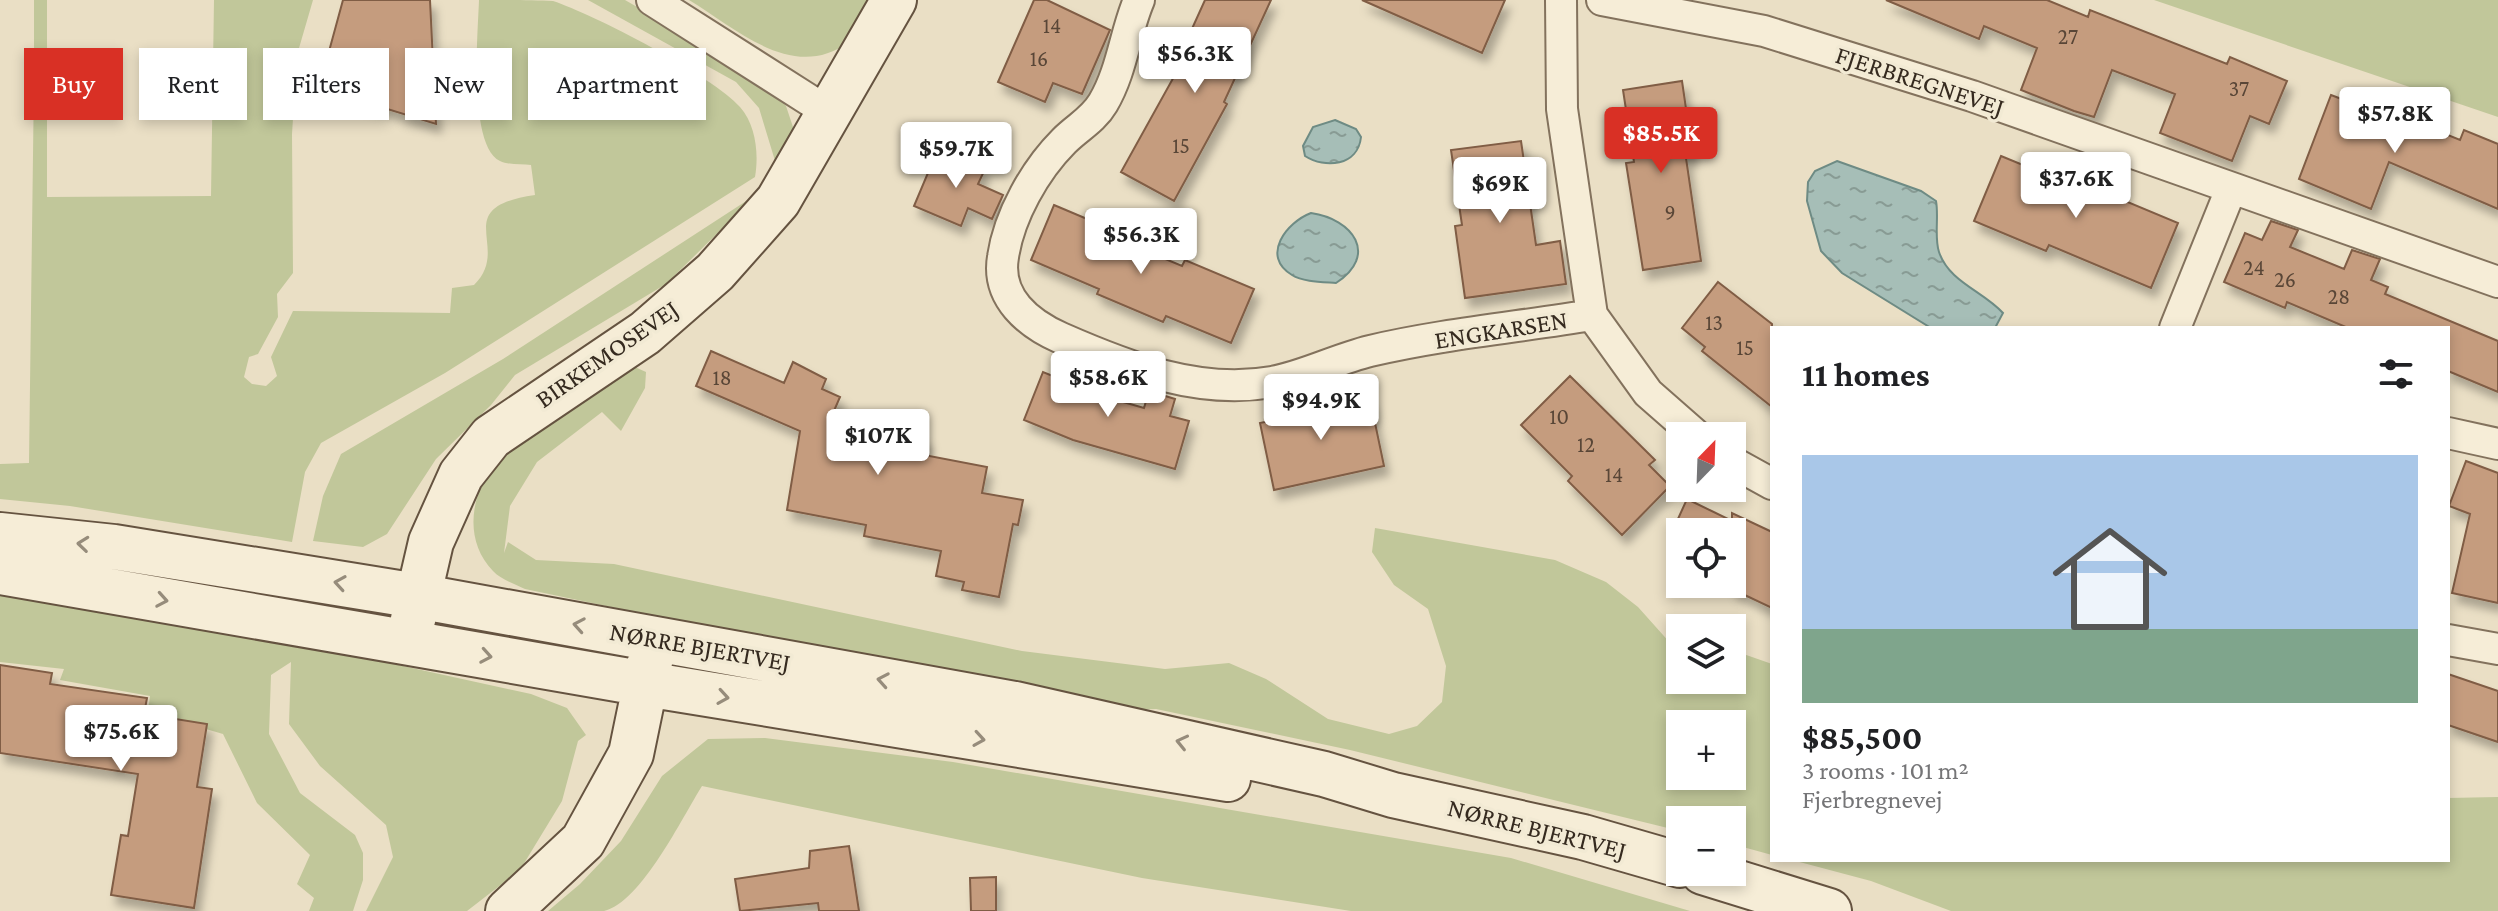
<!DOCTYPE html>
<html lang="en">
<head>
<meta charset="utf-8">
<style>
	body { margin:0; font-family:"Crimson Pro",serif; background:#f2f2f2; color:#202124; height:100vh; display:flex; flex-direction:column; font-size:30px; white-space:nowrap }
	* { box-sizing:border-box; margin:0 }
	p { font-size:26px; color:#757577 }
	.icon { flex:none; width:44px; height:44px; fill:none; stroke:currentColor; stroke-width:2; stroke-linecap:round; stroke-linejoin:round }
	.map { position:relative; flex:1; overflow:hidden }
	.side { position:absolute; left:1770px; top:326px; width:680px; height:536px; display:flex; flex-direction:column; background:#fff; border-radius:0px; box-shadow:0 4px 12px #0003 }
	.side>* { flex:none }
	.banner { position:absolute; left:24px; top:48px; width:760px; height:72px; display:flex; gap:16px }
	.needle { width:52px; rotate:23deg }
	.tools { position:absolute; left:1666px; top:422px; display:grid; gap:16px }
	.tools a { display:grid; place-items:center; width:80px; height:80px; border-radius:0px; background:#fff; box-shadow:0 4px 12px #0003; font-size:40px }
	.price { position:absolute; translate:-50% -68px; padding:0 18px; border-radius:8px; background:#fff; color:#222; font-size:26px; line-height:52px; filter:drop-shadow(0 2px 4px #0008) }
	.price::after { content:''; position:absolute; left:50%; top:48px; width:24px; height:18px; margin-left:-12px; background:inherit; clip-path:polygon(0 0,100% 0,50% 100%) }
	.price.current { background:#d93025; color:#fff }
	ul { padding:0; list-style:none }
	li { display:grid; align-content:center; gap:16px; height:424px; padding:0 32px }
	li span { display:grid; place-items:center; height:248px; border-radius:0px; color:#555 }
	li>.icon { margin-inline-start:auto }
	span .icon { width:144px; height:144px; fill:#fffc; stroke-width:1 }
	li b { font-size:34px }
	h2 { display:flex; justify-content:space-between; align-items:center; height:96px; padding:0 32px; font-size:34px }
	.chip { padding:0 28px; border-radius:0px; background:#fff; box-shadow:0 4px 12px #0003; font-size:28px; line-height:72px }
	.chip.current { background:#d93025; color:#fff }
	.map>svg:first-child { display:block }
	.green { fill:#c1c79a; fill-rule:evenodd }
	.water { fill:url(#water-ripples); stroke:#6e8b84; stroke-width:2 }
	.building { fill:#c59c7e; stroke:#805d45; stroke-width:2; filter:url(#shadow) }
	.lines { fill:none; stroke-linecap:round; stroke-linejoin:round }
	.street-casing { stroke:#83725d; stroke-width:34 }
	.secondary-casing { stroke:#655340; stroke-width:48 }
	.street { stroke:#f6edd7; stroke-width:30 }
	.secondary { stroke:#f6edd7; stroke-width:44 }
	.oneway { stroke:#968c7b }
	.labels { text-anchor:middle; dominant-baseline:central; stroke-width:7; stroke-linejoin:round; paint-order:stroke }
	.number-label { font-size:22px; fill:#594637 }
	.street-label { font-size:26px; fill:#352a1f; stroke:#f2ead4 }
</style>
</head>
<body>
<div class="map">
<svg width="2498" height="911" viewBox="0 0 2498 911">
	<defs>
		<pattern id="water-ripples" width="26" height="14" patternUnits="userSpaceOnUse" patternTransform="scale(2)"><rect width="26" height="14" fill="#a6beb7"/><path d="M2 4q2-2 4 0t4 0M15 11q2-2 4 0t4 0" fill="none" stroke="#889b94"/></pattern>
		<filter id="shadow"><feDropShadow dx="5" dy="9" stdDeviation="4" flood-color="#0004"/></filter>
	</defs>
	<rect width="100%" height="100%" fill="#eadfc5"/>
	<!-- green -->
	<path class="green" d="M34 0H47V52L34 50Z
		M214 0H313L297 55 292 134 293 273 277 294 278 317 258 354 249 357 244 377 252 384 266 386 277 376 271 357 293 311 450 313 452 288 474 285C513 247 447 208 535 195L531 165C522 164 508 165 500 161 468 146 478 32 479 0 501 0 532 0 553 1 593 14 713 76 740 107 756 125 759 154 755 177L445 373 321 443 305 472 292 542 70 506 0 499V464L29 463 34 78 47 81V197L211 196Z
		M588 0H625L765 81 786 106 795 133 776 164 759 108 736 82Z
		M689 0H875C868 12 860 33 849 42 793 83 737 29 689 0Z
		M2154 0H2498V117Z
		M757 194 666 284 515 375 491 405 436 459 387 534 363 547 313 541 323 496 341 454 503 359Z
		M628 364 646 372 645 388 621 431 602 412 537 462 510 506 504 553 508 542 536 560 614 564 1022 651 1165 669 1229 663 1266 679 1328 719 1389 734 1417 726 1442 702 1446 666 1428 609 1394 585 1372 552 1375 528 1555 560 1606 582 1638 607 1680 654V680H1732V650L1772 664V855L1732 844V820H1680V831L1350 750 1156 709 1109 711 525 589C515 584 500 579 493 571 459 536 473 481 507 450 543 418 589 392 628 364ZM1680 724H1732V776H1680Z
		M0 589 198 621 531 694 567 708 586 735 578 741 562 801 520 870 467 911H366L393 857 386 825 320 766 289 724 291 662 271 675 269 734 300 793 355 835 363 853V880L353 911H309L314 898 297 884 310 855 257 803 223 734 148 712 150 696 60 680 64 669 0 662Z
		M765 738 953 762 1511 858 1690 911H1351L1142 878 702 786C683 816 641 903 604 911 588 911 566 911 548 911L580 884 621 841 662 776 708 739Z
		M2498 797V911H1951L1871 881 1792 860H2448V798Z"/>
	<!-- water -->
	<path class="water" d="M1335 120 1356 129 1361 137C1358 166 1325 169 1305 156L1303 146 1313 127Z
		M1837 161 1921 191 1936 201C1939 217 1934 237 1939 252 1949 282 1983 291 2003 313L1995 328H1931L1842 273 1821 251 1807 201 1808 182 1815 171Z
		M1311 213C1353 219 1379 255 1336 283 1322 282 1303 282 1292 275 1260 256 1287 222 1311 213Z"/>
	<!-- building -->
	<path class="building" d="M343 0H430L436 124 319 88Z
		M1034 0H1047L1110 30 1082 94 1053 83 1045 102 998 82Z
		M1205 0H1271L1224 102 1227 104 1174 201 1121 172 1186 55 1181 53Z
		M1362 0H1505L1482 53Z
		M1886 0H2047L2088 17 2090 10 2227 64 2230 57 2287 81 2269 124 2250 116 2232 161 2160 133 2175 94 2112 70 2094 117 2074 111 2021 90 2037 48 1984 26 1979 39Z
		M1682 81 1693 157 1686 158 1701 261 1643 270 1626 163 1634 162 1623 90Z
		M2331 95 2365 108 2367 102 2460 140 2464 130 2498 144V209L2389 162 2371 209 2299 179Z
		M1521 141 1536 245 1560 241 1566 284 1465 298 1455 226 1462 225 1451 150Z
		M938 149 985 169 978 184 1003 195 992 219 968 208 961 226 914 206Z
		M2001 156 2030 168 2032 162 2178 223 2151 288 2049 245 2046 251 1974 221Z
		M1054 205 1125 235 1122 241 1182 266 1185 260 1254 289 1231 343 1166 316 1163 322 1097 294 1099 289 1031 260Z
		M2271 221 2298 230 2290 247 2344 269 2352 250 2380 259 2371 280 2388 287 2385 294 2498 341V392L2448 371V328H2348L2287 302 2285 308 2224 282 2245 233 2262 240Z
		M1718 282 1772 324V407L1702 351 1705 347 1682 328Z
		M711 351 784 383 793 362 826 379 822 389 840 397 830 420 927 439 924 455 987 467 982 493 1023 500 1018 525 1013 524 999 597 962 590 964 582 936 576 941 551 864 536 866 525 787 510 800 431 696 386Z
		M1067 362 1093 373 1085 391 1144 408 1149 391 1175 399 1170 416 1189 421 1175 469 1073 440 1024 420 1043 372 1060 379Z
		M1570 376 1655 460 1649 465 1670 486 1622 535 1568 481 1572 476 1521 425Z
		M1311 396 1313 411 1370 399 1384 466 1274 490 1260 423 1288 417 1285 400Z
		M2466 461 2498 473V603L2452 593 2470 514 2449 506Z
		M1687 499 1732 521V513L1772 532V608L1732 589V532H1672Z
		M0 665 52 673 50 684 147 698 144 714 207 724 197 787 212 789 194 908 111 895 121 835 128 836 138 774 0 753Z
		M2448 674 2498 691V742L2448 725Z
		M849 846 859 911H819L818 903 740 911 735 879 809 868 810 851Z
		M996 877V911H971L970 878Z"/>
	<g class="lines">
		<defs>
			<path id="street" d="M652 0 828 112
				M1139 0C1125 33 1122 71 1103 103 1093 120 1078 127 1064 141 1035 170 1009 216 1003 257 996 298 1029 324 1061 338 1127 367 1199 395 1272 382 1305 376 1337 359 1370 351 1442 334 1519 327 1592 315
				M1561 0 1562 109 1592 315 1648 393 1697 436
				M1602 0 1764 31 1972 96 2498 282
				M2175 328 2231 189
				M2448 433 2498 444
				M1732 462 1772 484
				M2448 640 2498 649"/>
			<path id="secondary" d="M0 535 114 547 417 596 1015 704 1324 774 1393 795 1583 837 1680 865
				M0 572 646 684 1228 779
				M412 624 431 542 461 475 491 437 645 333 715 272 778 201 894 0
				M1703 872 1829 911
				M508 911 583 841 631 754 651 657"/>
		</defs>
		<!-- street casing -->
		<use href="#street" class="street-casing"/>
		<!-- secondary casing -->
		<use href="#secondary" class="secondary-casing"/>
		<!-- street -->
		<use href="#street" class="street"/>
		<!-- secondary -->
		<use href="#secondary" class="secondary"/>
	</g>
	<!-- one-way arrows -->
	<defs><path id="oneway-chevron" d="M-2-3.5L2.5 0L-2 3.5" fill="none" stroke-width="1.6" stroke-linecap="round" stroke-linejoin="round" transform="scale(2)"/></defs>
	<g class="oneway">
		<use href="#oneway-chevron" transform="translate(83 544) rotate(-174)"/>
		<use href="#oneway-chevron" transform="translate(340 583) rotate(-171)"/>
		<use href="#oneway-chevron" transform="translate(162 600) rotate(10)"/>
		<use href="#oneway-chevron" transform="translate(579 625) rotate(-170)"/>
		<use href="#oneway-chevron" transform="translate(486 656) rotate(10)"/>
		<use href="#oneway-chevron" transform="translate(883 680) rotate(-170)"/>
		<use href="#oneway-chevron" transform="translate(723 697) rotate(9)"/>
		<use href="#oneway-chevron" transform="translate(979 739) rotate(9)"/>
		<use href="#oneway-chevron" transform="translate(1182 742) rotate(-167)"/>
	</g>
	<g class="labels">
		<!-- number labels -->
		<g class="number-label">
			<text x="1052" y="25">14</text>
			<text x="2068" y="36">27</text>
			<text x="1039" y="58">16</text>
			<text x="2239" y="88">37</text>
			<text x="1181" y="145">15</text>
			<text x="1670" y="212">9</text>
			<text x="2254" y="267">24</text>
			<text x="2285" y="279">26</text>
			<text x="2339" y="296">28</text>
			<text x="1714" y="322">13</text>
			<text x="1745" y="347">15</text>
			<text x="722" y="377">18</text>
			<text x="1559" y="416">10</text>
			<text x="1586" y="444">12</text>
			<text x="1614" y="474">14</text>
		</g>
		<!-- street labels -->
		<g class="street-label">
			<text transform="translate(1920 81) rotate(18)">FJERBREGNEVEJ</text>
			<text transform="translate(1501 330) rotate(-9)">ENGKARSEN</text>
			<text transform="translate(607 354) rotate(-35)">BIRKEMOSEVEJ</text>
			<text transform="translate(700 647) rotate(10)">NØRRE BJERTVEJ</text>
			<text transform="translate(1537 829) rotate(14)">NØRRE BJERTVEJ</text>
		</g>
	</g>
</svg>
<div class="tools">
<a><svg class="needle" viewBox="-14 -14 28 28"><path d="M0-13l5 13h-10z" fill="#e53935"/><path d="M0 13l5-13h-10z" fill="#757577"/></svg></a>
<a><svg class="icon" aria-label="locate" viewBox="0 0 24 24"><circle cx="12" cy="12" r="6"/><path d="M12 2v4M12 18v4M2 12h4M18 12h4"/></svg></a>
<a><svg class="icon" aria-label="layers" viewBox="0 0 24 24"><path d="M12 4l9 5-9 5-9-5zM3 14l9 5 9-5"/></svg></a>
<a>+</a>
<a>−</a>
</div>
<b class="price" style="left:1195px;top:95px">$56.3K</b>
<b class="price" style="left:2395px;top:155px">$57.8K</b>
<b class="price current" style="left:1661px;top:175px">$85.5K</b>
<b class="price" style="left:956px;top:190px">$59.7K</b>
<b class="price" style="left:2076px;top:220px">$37.6K</b>
<b class="price" style="left:1500px;top:225px">$69K</b>
<b class="price" style="left:1141px;top:276px">$56.3K</b>
<b class="price" style="left:1108px;top:419px">$58.6K</b>
<b class="price" style="left:1321px;top:442px">$94.9K</b>
<b class="price" style="left:878px;top:477px">$107K</b>
<b class="price" style="left:121px;top:773px">$75.6K</b>
<div class="banner">
<a class="chip current">Buy</a>
<a class="chip">Rent</a>
<a class="chip">Filters</a>
<a class="chip">New</a>
<a class="chip">Apartment</a>
</div>
<section class="side">
<h2>11 homes<svg class="icon" aria-label="filters" viewBox="0 0 24 24"><path d="M4 7h16M4 17h16"/><circle cx="9" cy="7" r="2"/><circle cx="15" cy="17" r="2"/></svg></h2>
<ul>
<li><span style="background:linear-gradient(#a9c7e8 70%,#7fa58c 0)"><svg class="icon" aria-label="home" viewBox="0 0 24 24"><path d="M3 11l9-7 9 7M6 9v11h12V9"/></svg></span><div><b>$85,500</b><p>3 rooms · 101 m²</p><p>Fjerbregnevej</p></div></li>
</ul>
</section>
</div>
</body>
</html>
